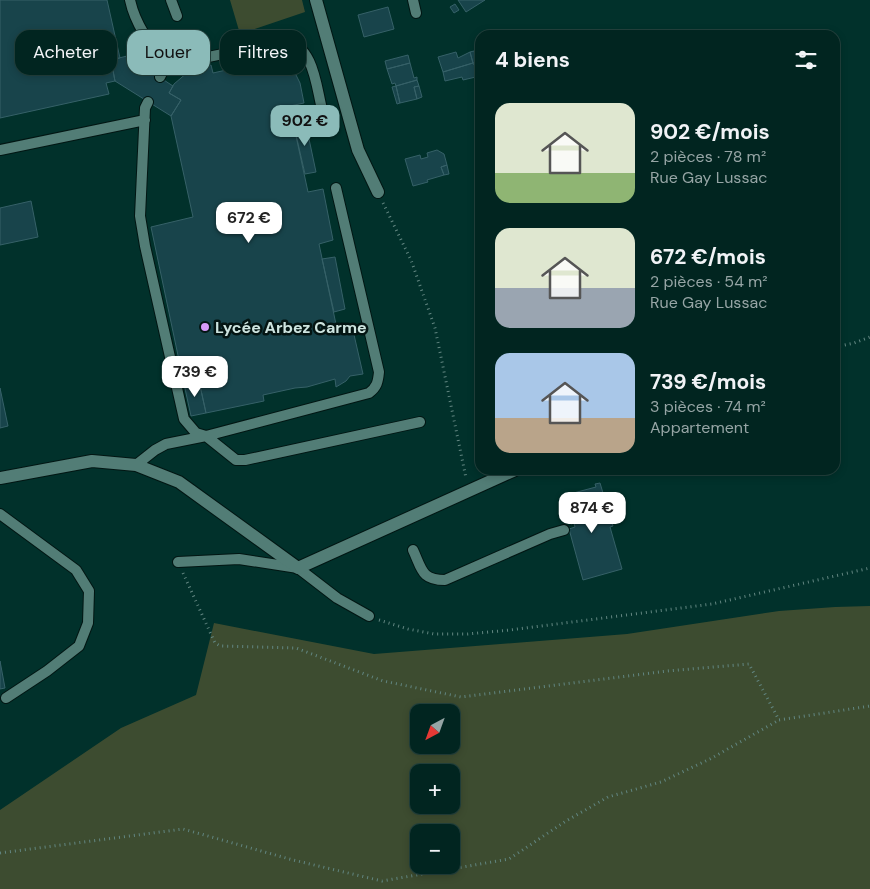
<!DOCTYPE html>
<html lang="fr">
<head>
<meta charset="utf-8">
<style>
	body { margin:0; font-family:"DM Sans",sans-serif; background:#0b2d29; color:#f1f3f6; height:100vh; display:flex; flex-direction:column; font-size:19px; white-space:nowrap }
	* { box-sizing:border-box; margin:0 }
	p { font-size:16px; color:#96a5a5 }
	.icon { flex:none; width:28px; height:28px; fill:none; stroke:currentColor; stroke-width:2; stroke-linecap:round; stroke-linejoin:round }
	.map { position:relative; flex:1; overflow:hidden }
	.details { position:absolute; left:475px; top:30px; width:365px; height:445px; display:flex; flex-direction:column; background:#012520; border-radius:15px; box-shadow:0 2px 8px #0003,0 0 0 1px #23423e }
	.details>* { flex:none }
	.hud { position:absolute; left:15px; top:30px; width:385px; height:45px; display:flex; gap:10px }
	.needle { width:32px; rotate:221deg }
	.tools { position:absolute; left:410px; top:704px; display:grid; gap:10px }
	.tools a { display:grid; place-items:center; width:50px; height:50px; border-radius:10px; background:#012520; box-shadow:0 2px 8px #0003,0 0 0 1px #23423e; font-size:25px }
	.price { position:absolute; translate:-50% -42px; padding:0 11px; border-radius:10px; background:#fff; color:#222; font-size:16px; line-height:32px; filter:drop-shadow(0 1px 2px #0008) }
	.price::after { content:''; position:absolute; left:50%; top:30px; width:15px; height:11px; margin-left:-8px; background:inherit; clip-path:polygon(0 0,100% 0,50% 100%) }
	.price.selected { background:#8bbbb9; color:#111 }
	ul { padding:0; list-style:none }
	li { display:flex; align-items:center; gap:15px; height:125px; padding:0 20px }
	li span { display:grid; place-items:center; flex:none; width:140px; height:100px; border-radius:15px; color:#555 }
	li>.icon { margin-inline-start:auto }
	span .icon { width:60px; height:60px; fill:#fffc; stroke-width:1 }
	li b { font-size:21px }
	h2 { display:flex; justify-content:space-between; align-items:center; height:60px; padding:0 20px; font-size:21px }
	.chip { padding:0 18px; border-radius:15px; background:#012520; box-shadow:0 2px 8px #0003,0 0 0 1px #23423e; font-size:18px; line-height:45px }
	.chip.selected { background:#8bbbb9; color:#111 }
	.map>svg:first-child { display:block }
	.green { fill:#3d4c30; fill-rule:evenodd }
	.building { fill:#18444b; stroke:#366168 }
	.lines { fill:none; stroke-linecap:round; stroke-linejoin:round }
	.service-casing { stroke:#021613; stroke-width:12 }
	.minor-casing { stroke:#021613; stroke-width:14 }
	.path { stroke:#628681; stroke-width:3; stroke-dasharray:1 4; stroke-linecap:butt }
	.service { stroke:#527d76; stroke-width:10 }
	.minor { stroke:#527d76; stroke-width:12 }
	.poi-dot { fill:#d79bf9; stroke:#041513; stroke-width:2 }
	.labels { text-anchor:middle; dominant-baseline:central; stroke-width:5; stroke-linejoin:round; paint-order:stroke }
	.poi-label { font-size:16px; font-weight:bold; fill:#cde4df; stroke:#041513; text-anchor:start }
</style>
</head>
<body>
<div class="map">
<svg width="870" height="889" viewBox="0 0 870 889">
	<rect width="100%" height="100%" fill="#01312b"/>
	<!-- green -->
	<path class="green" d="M230 0H302L305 12 240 34Z
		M870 606V889H0V810L121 728 196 695 214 623 374 654 627 634 779 611 835 607ZM451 712V745H419V712ZM419 772H451V805H419ZM419 832H451V865H419Z"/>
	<!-- building -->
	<path class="building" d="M0 0H107L120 58 111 60 115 81 106 83 109 94 0 118Z
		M458 0H485L466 12Z
		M455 4 459 10 454 13 450 7Z
		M388 7 394 29 364 37 358 15Z
		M474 51 477 62 473 63 470 52Z
		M456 52 458 58 470 52 473 63 443 72 438 57Z
		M264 53 278 56 288 63 293 69 300 83 304 103 290 106 293 122 308 192 323 189 333 240 319 244 337 329 352 326 363 374 350 376 346 381 336 387 335 379 307 387 295 388 263 395 264 401 206 413 199 381 184 384 151 227 193 217 171 116 181 100 169 93 174 84 188 72 211 65 213 73 266 61Z
		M408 55 410 63 387 69 385 61Z
		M127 56 173 86 169 93 181 100 171 116 115 81 111 60Z
		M410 63 414 78 417 77V80L396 86 395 83 392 84 387 69Z
		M473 63 474 65 477 64 480 76 463 80 462 77 445 81 443 72Z
		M417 80 419 86 414 87 417 99 400 103 396 86Z
		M396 86 400 103 397 104 392 87Z
		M419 86 422 97 417 99 414 87Z
		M305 120 316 172 305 174 293 122Z
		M437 150 444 154 447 165 441 167 444 175 427 180 428 182 413 186 405 159 420 155 421 159 428 157 427 153Z
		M447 165 449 174 444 175 441 167Z
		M31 201 38 237 0 245V208Z
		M335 257 345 309 334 312 322 259Z
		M199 381 206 413 191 416 184 384Z
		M0 388 8 426 0 428Z
		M600 483 606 503 599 505 604 520 610 518 613 526 610 527 622 569 583 580 569 529 575 527 574 523 571 524 569 518 572 517 566 495 596 487 595 484Z
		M0 661 5 688 0 689Z"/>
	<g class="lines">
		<defs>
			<path id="service" d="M130 0C134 19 150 51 169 59 176 62 182 62 189 61L285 41C314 46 316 86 322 109
				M171 0 177 16
				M413 0 416 13
				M160 77 169 59
				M148 102 145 108 140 216 145 246 184 419 196 433 206 436 369 393C377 387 378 382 379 372L336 188
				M0 150 145 120
				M136 465 155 450 166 444 206 436 236 460H245L420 422
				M0 514 76 570 89 591 88 623 79 646 47 671 6 698
				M413 550C422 569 421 580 445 580L550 534 564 530
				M178 562 239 559 298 568 337 598 369 616"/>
			<path id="minor" d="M316 0 358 150 378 192
				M0 478 92 461 136 465 179 482 298 568 515 470"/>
		</defs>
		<!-- service casing -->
		<use href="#service" class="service-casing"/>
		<!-- minor casing -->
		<use href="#minor" class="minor-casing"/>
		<!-- path -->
		<path class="path" d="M383 203 411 260 435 328 466 478
			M835 347 854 343 870 337
			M183 573 215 643 220 646 296 648 383 681 461 697 667 671 749 664 779 720 870 706
			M379 620 408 629 434 634H468L510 630 712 604 870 568
			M0 853 183 829 293 860 382 881 509 859 566 821 608 797 661 782 710 759 779 720"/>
		<!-- service -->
		<use href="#service" class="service"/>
		<!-- minor -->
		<use href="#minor" class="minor"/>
	</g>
	<!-- markers -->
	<circle class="poi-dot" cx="205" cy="327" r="5"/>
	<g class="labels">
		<!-- poi labels -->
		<g class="poi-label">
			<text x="215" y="327">Lycée Arbez Carme</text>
		</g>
	</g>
</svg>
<div class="tools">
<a><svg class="needle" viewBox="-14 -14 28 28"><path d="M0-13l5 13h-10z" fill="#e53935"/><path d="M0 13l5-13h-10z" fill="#96a5a5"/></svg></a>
<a>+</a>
<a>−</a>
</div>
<b class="price selected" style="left:305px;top:147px">902 €</b>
<b class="price" style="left:249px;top:244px">672 €</b>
<b class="price" style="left:195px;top:398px">739 €</b>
<b class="price" style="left:592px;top:534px">874 €</b>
<div class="hud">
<a class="chip">Acheter</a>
<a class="chip selected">Louer</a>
<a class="chip">Filtres</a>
</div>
<section class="details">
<h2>4 biens<svg class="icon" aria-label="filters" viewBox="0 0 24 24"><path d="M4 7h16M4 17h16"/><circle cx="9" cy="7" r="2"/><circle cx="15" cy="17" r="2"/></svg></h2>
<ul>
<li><span style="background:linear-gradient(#dfe7d0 70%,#8fb573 0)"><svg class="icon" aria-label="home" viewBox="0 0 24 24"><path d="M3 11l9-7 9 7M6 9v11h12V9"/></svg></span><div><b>902 €/mois</b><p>2 pièces · 78 m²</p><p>Rue Gay Lussac</p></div></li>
<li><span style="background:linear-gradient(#dfe7d0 60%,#9aa5b1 0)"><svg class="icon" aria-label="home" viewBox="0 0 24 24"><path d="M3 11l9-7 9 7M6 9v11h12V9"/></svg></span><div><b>672 €/mois</b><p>2 pièces · 54 m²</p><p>Rue Gay Lussac</p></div></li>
<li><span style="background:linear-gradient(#a9c7e8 65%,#b9a48a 0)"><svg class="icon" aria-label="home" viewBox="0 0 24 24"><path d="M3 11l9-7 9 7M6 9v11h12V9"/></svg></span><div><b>739 €/mois</b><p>3 pièces · 74 m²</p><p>Appartement</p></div></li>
</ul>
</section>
</div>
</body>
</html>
